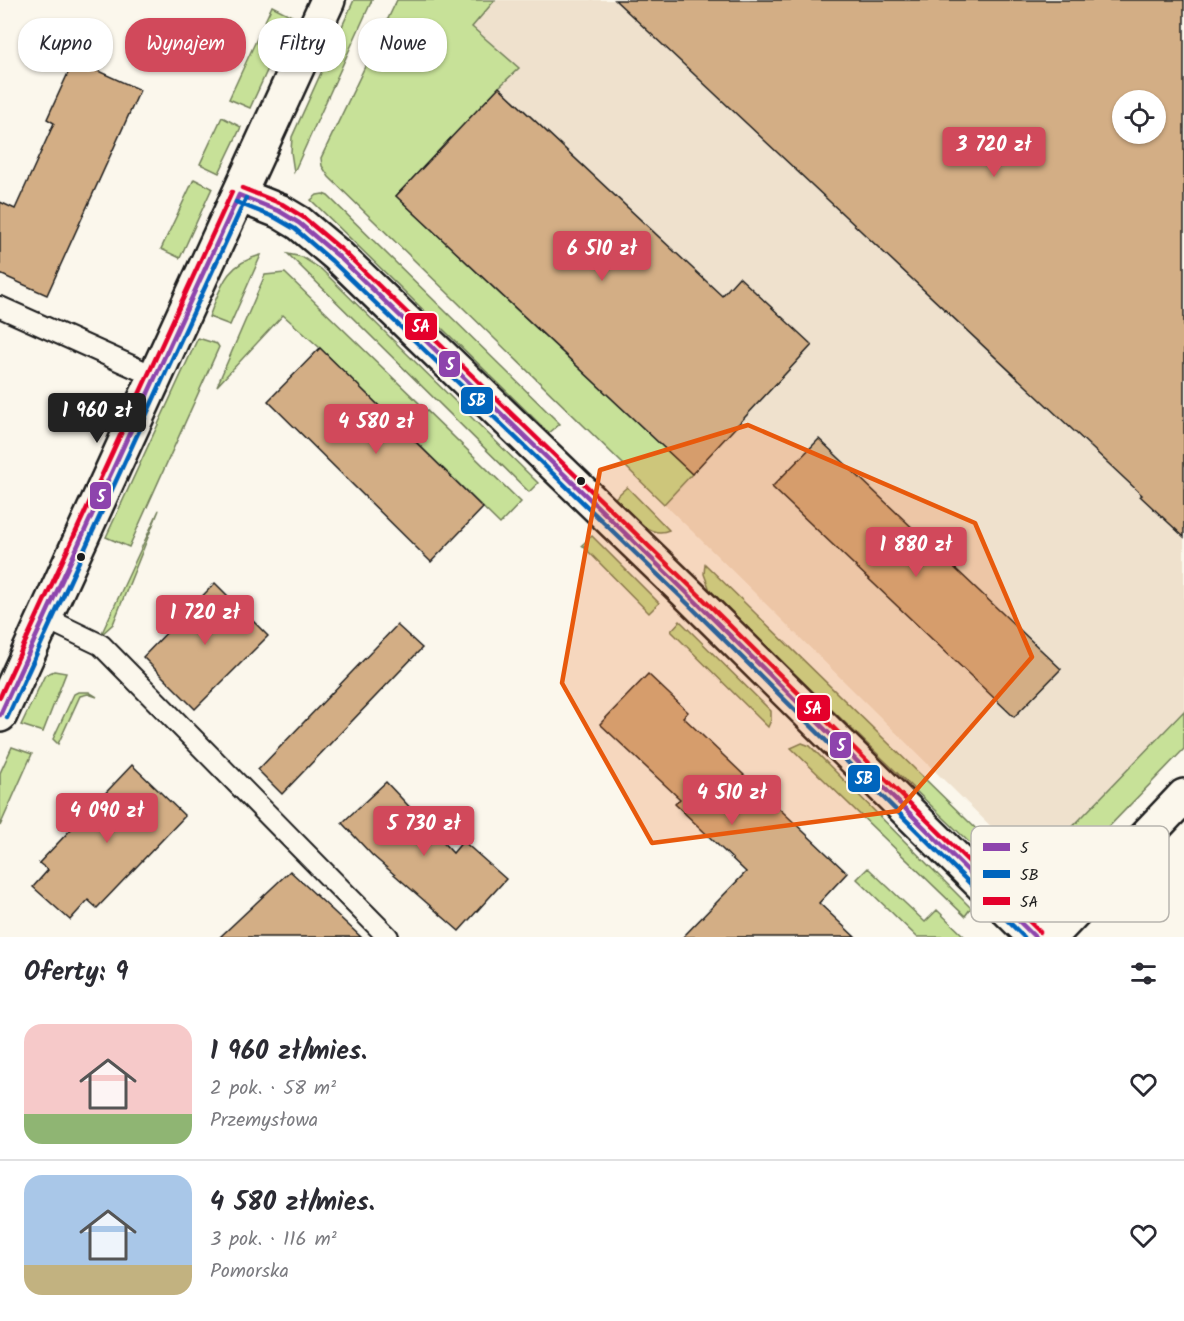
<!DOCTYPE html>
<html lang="pl">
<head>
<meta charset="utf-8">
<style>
	body { margin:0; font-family:Kalam,sans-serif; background:#f7f7f7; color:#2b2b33; height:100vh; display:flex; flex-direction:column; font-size:22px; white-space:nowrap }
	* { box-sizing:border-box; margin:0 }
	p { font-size:20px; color:#7c7c81 }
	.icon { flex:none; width:33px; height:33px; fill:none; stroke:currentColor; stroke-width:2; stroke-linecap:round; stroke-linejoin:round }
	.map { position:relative; height:937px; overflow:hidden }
	.sheet { display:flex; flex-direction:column; background:#fff; flex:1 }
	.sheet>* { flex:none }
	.top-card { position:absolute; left:18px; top:18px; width:600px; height:54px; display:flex; gap:12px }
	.fabs { position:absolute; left:1112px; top:90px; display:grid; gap:12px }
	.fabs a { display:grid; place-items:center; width:54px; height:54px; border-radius:50%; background:#fff; box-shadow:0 2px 4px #0004; font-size:30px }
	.price { position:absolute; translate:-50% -51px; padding:0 14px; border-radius:6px; background:#d1495b; color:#fff; font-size:20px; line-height:39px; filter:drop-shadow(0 2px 3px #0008) }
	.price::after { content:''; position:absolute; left:50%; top:36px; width:18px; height:14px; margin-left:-9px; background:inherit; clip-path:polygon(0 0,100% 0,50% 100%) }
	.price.current { background:#222; color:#fff }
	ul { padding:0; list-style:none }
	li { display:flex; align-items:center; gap:18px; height:150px; padding:0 24px }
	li+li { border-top:2px solid #e1e1e2 }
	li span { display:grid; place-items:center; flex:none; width:168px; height:120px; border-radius:18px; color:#555 }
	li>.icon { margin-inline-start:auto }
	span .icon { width:72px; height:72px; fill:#fffc; stroke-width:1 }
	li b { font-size:26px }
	h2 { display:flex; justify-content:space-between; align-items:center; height:72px; padding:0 24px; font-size:26px }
	.chip { padding:0 21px; border-radius:24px; background:#fff; box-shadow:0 2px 4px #0004; font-size:21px; line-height:54px }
	.chip.current { background:#d1495b; color:#fff }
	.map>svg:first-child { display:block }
	.built { fill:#efe1cd; fill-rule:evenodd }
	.green { fill:#c7e198; stroke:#727e5a; stroke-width:1.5 }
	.building { fill:#d3ae85; stroke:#1c1c1c; stroke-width:1.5; fill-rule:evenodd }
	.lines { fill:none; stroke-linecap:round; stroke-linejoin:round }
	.lane-casing { stroke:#1c1c1c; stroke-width:24 }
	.street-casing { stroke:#1c1c1c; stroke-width:38 }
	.secondary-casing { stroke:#1c1c1c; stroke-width:38 }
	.lane { stroke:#fbf7ec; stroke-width:20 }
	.street { stroke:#fbf7ec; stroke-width:33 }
	.secondary { stroke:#fbf7ec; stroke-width:33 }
	.bus-1-casing { stroke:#fbf7ec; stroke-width:9 }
	.bus-2-casing { stroke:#fbf7ec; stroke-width:9 }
	.bus-3-casing { stroke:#fbf7ec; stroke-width:9 }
	.bus-1 { stroke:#8e44ad; stroke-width:4.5 }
	.bus-2 { stroke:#0065bd; stroke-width:4.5 }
	.bus-3 { stroke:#e4002b; stroke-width:4.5 }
	.marked { fill:#e8590c; fill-opacity:0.2; stroke:#e8590c; stroke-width:4.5; stroke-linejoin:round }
	.bus-dot { fill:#1c1c1c; stroke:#fbf7ec; stroke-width:2 }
	.key { fill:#fbf7ec; stroke:#b8b5ae; stroke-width:1.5 }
	.key-label { font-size:16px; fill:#1c1c1c }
	.line-badge { stroke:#fbf7ec; stroke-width:2 }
	.badge-label { font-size:16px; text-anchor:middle; font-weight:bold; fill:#fff }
</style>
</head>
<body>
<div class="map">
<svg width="1184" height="937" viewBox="0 0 1184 937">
	<rect width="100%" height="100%" fill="#fbf7ec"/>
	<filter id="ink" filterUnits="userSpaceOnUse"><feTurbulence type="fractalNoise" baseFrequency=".0167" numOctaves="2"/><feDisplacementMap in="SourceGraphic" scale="12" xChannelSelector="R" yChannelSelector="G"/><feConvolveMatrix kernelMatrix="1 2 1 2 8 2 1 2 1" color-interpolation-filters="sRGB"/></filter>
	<g filter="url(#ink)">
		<!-- built -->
		<path class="built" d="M397 0H1184V711L1033 868 694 533 329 177 322 166 321 158ZM1122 100H1155V134H1122Z"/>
		<!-- green -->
		<path class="green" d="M354 0H372L294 172 291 152 292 137Z
			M397 0H495L472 27 519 68 499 87 396 196 692 474 664 504 329 177 322 166 321 158Z
			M272 6 292 16 250 108 229 99Z
			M222 117 241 127 219 173 200 164Z
			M194 179 212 188 180 258 161 249Z
			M323 194 328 196 560 424 549 433 311 200 317 195Z
			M288 254 302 257 321 269 538 483 529 492Z
			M261 255 230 325 209 317C221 287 225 264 261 255Z
			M285 273 521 502 500 524 320 348 283 315 217 386 265 275Z
			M198 338 217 344 219 347 129 547 106 537Z
			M627 487 669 530C648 540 629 512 615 498Z
			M159 510 113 624 101 635Z
			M592 536 659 603 649 613 582 545Z
			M705 564 1010 862 1011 871 1005 877 711 593 704 574Z
			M680 621 771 711V720L768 727 671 631Z
			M54 671 66 673 43 732 21 725 45 675Z
			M78 692H89L97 697 88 694 80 696 58 744 53 739 74 694Z
			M1184 711V749L1069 868 1057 873 1039 874 1033 868Z
			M802 743 810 746 971 908 965 916 791 748Z
			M12 747 32 754 0 826V773Z
			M868 868 925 922 937 910 965 937H917L857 879Z"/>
		<!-- building -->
		<path class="building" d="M615 0H1184V537L1140 496 1142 495ZM1122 100H1155V134H1122Z
			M74 60 140 90 47 295 0 274V202L15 209 54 123 47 119Z
			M499 87 722 296 739 277 812 345 692 474 396 196Z
			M320 348 483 508 431 562 268 401Z
			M819 439 1061 669 1014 717 772 487Z
			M215 583 268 636 195 709 143 657Z
			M397 625 422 648 282 794 258 770Z
			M648 674 688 712 683 717 847 873 819 903 855 937H683L746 872 675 804 680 799 600 724Z
			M132 765 185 816 97 908 88 900 70 920 33 887 48 870 39 863Z
			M386 782 453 853 463 841 506 879 459 931 372 855 342 823Z
			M290 871 317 896 361 937H220Z"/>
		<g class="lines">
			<defs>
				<path id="lane" d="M0 307 156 377
					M45 618 101 645 388 937"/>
				<path id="street" d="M239 195 279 211 299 223 337 255 685 591 1035 937
					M1050 937 1184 796"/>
				<path id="secondary" d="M0 715 328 0"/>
			</defs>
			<!-- lane casing -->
			<use href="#lane" class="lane-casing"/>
			<!-- street casing -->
			<use href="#street" class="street-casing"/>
			<!-- secondary casing -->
			<use href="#secondary" class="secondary-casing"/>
			<!-- lane -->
			<use href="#lane" class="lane"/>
			<!-- street -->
			<use href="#street" class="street"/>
			<!-- secondary -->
			<use href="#secondary" class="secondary"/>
			<defs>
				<path id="bus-1" d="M239 195 279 211 299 223 337 255 685 591 1035 937
					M0 715 239 195"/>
				<path id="bus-2" d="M236 202 276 218 295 229 332 261 680 596 1024 937
					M7 718 246 198"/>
				<path id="bus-3" d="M242 188 282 204 303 217 342 250 690 586 1040 932
					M0 697 232 192"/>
			</defs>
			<!-- bus-1 casing -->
			<use href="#bus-1" class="bus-1-casing"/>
			<!-- bus-2 casing -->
			<use href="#bus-2" class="bus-2-casing"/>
			<!-- bus-3 casing -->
			<use href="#bus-3" class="bus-3-casing"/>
			<!-- bus-1 -->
			<use href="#bus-1" class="bus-1"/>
			<!-- bus-2 -->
			<use href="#bus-2" class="bus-2"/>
			<!-- bus-3 -->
			<use href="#bus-3" class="bus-3"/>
		</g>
	</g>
	<!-- marked area -->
	<path class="marked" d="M748 425 975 523 1032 657 898 811 652 843 562 683 600 470Z"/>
	<!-- markers -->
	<g class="bus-dot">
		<circle cx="581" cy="481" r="5"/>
		<circle cx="81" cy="557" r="5"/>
	</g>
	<!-- legend -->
	<rect x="971" y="826" width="198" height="96" rx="9" class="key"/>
	<rect x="983" y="843" width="27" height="8" fill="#8e44ad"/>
	<rect x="983" y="870" width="27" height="8" fill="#0065bd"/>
	<rect x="983" y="897" width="27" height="8" fill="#e4002b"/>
	<g class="key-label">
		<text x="1020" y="853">5</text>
		<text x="1020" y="880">5B</text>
		<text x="1020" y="907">5A</text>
	</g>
	<g class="line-badge">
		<rect x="404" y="312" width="34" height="29" rx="6" fill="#e4002b"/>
		<rect x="438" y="350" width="23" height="28" rx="6" fill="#8e44ad"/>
		<rect x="460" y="386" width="34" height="29" rx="6" fill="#0065bd"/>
		<rect x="89" y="481" width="23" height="29" rx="6" fill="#8e44ad"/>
		<rect x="796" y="694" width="35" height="28" rx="6" fill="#e4002b"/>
		<rect x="829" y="731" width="23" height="28" rx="6" fill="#8e44ad"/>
		<rect x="847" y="764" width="34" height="29" rx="6" fill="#0065bd"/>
	</g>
	<g class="badge-label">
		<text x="421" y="332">5A</text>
		<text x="450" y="370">5</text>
		<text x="477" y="406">5B</text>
		<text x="101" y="502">5</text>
		<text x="813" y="714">5A</text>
		<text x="841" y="751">5</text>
		<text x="864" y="784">5B</text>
	</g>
</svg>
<div class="fabs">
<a><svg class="icon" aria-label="locate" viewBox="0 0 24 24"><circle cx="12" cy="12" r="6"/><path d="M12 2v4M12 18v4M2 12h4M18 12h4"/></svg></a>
</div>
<b class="price" style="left:994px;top:178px">3 720 zł</b>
<b class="price" style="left:602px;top:282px">6 510 zł</b>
<b class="price current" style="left:97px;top:444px">1 960 zł</b>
<b class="price" style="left:376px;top:455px">4 580 zł</b>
<b class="price" style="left:916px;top:578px">1 880 zł</b>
<b class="price" style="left:205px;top:646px">1 720 zł</b>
<b class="price" style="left:732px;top:826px">4 510 zł</b>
<b class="price" style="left:107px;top:844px">4 090 zł</b>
<b class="price" style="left:424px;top:857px">5 730 zł</b>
<div class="top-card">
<a class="chip">Kupno</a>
<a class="chip current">Wynajem</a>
<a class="chip">Filtry</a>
<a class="chip">Nowe</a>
</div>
</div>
<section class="sheet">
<h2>Oferty: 9<svg class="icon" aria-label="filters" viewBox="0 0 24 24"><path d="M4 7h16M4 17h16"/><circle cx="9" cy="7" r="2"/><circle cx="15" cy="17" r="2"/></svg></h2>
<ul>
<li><span style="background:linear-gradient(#f6c9c9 75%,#8fb573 0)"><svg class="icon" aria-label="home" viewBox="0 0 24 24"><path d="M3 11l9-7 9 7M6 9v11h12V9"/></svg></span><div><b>1 960 zł/mies.</b><p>2 pok. · 58 m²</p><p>Przemysłowa</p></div><svg class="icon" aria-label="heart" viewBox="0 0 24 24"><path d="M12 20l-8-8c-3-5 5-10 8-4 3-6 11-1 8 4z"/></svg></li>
<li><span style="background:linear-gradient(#a9c7e8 75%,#c2b280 0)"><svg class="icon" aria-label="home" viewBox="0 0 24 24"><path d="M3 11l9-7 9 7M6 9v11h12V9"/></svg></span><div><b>4 580 zł/mies.</b><p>3 pok. · 116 m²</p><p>Pomorska</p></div><svg class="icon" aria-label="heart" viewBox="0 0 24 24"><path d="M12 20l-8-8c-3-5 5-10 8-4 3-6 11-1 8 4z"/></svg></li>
</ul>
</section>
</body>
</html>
